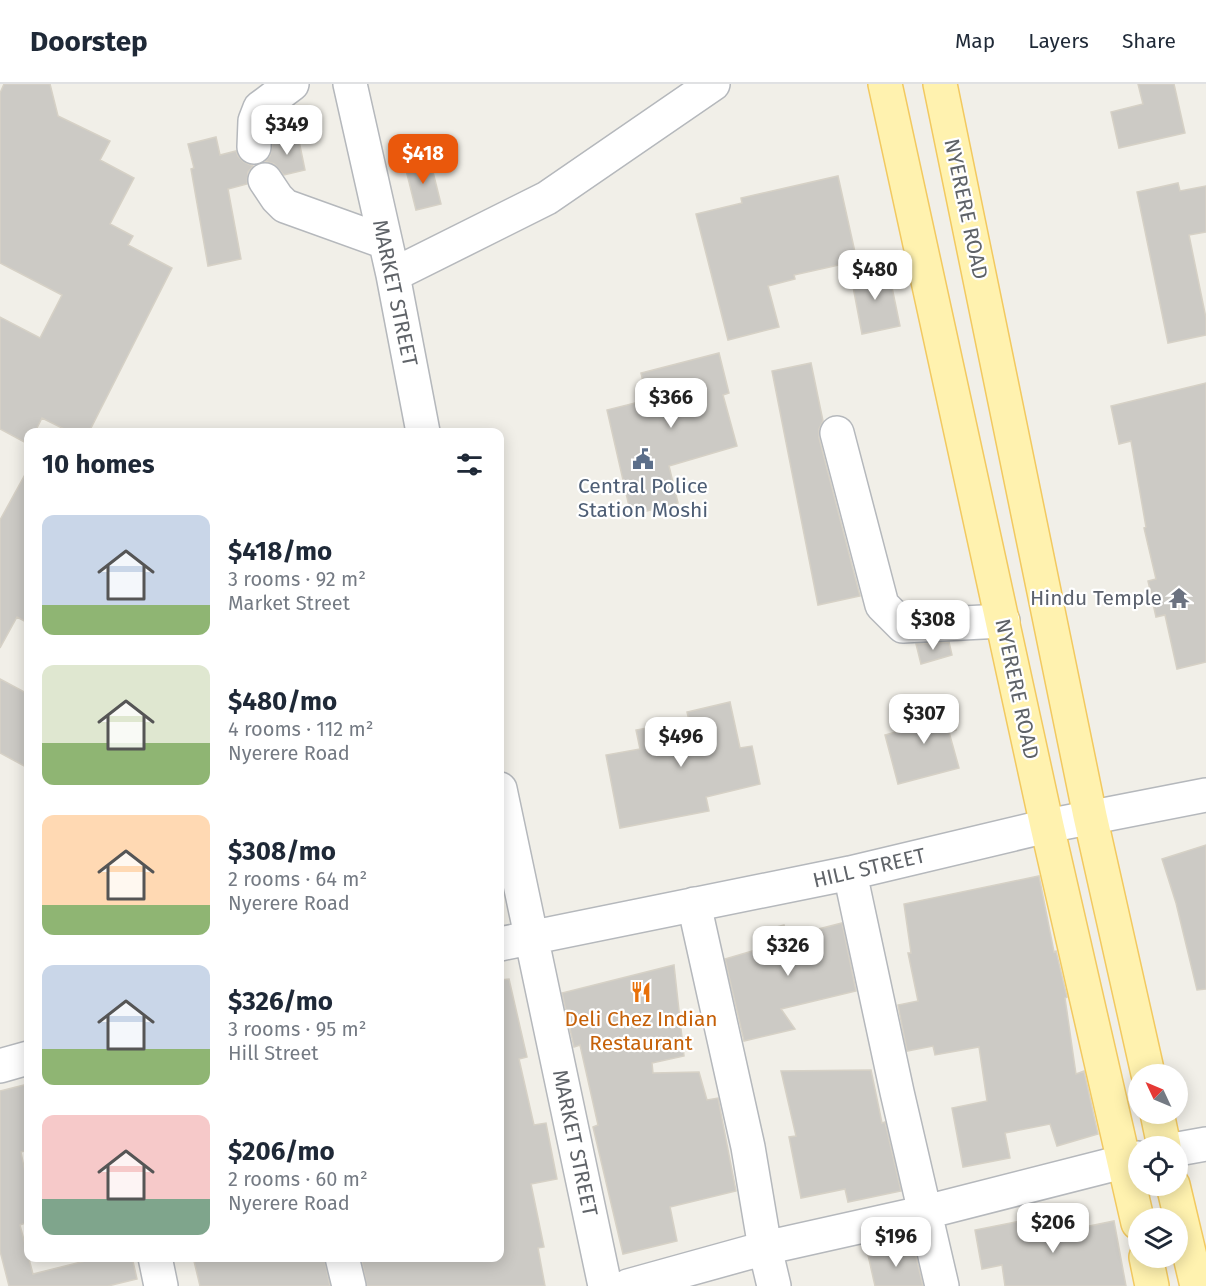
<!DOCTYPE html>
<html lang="en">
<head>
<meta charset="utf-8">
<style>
	body { margin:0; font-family:"Fira Sans",sans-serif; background:#f6f6f7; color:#1f2937; height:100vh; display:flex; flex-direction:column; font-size:22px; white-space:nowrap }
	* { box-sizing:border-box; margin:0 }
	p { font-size:20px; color:#747a83 }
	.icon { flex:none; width:33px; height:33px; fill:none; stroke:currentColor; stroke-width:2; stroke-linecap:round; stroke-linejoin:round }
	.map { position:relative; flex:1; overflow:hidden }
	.details { position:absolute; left:24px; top:344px; width:480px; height:834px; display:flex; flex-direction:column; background:#fff; border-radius:12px; box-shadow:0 3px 15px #0003 }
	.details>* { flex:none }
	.needle { width:39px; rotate:314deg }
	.tools { position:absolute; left:1128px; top:980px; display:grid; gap:12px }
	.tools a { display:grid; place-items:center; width:60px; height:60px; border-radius:50%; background:#fff; box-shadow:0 3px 15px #0003; font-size:30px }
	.price { position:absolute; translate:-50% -51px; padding:0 14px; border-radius:12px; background:#fff; color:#222; font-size:20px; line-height:39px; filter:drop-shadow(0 2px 3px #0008) }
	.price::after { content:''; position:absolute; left:50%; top:36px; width:18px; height:14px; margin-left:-9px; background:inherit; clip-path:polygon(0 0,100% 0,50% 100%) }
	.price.selected { background:#ea580c; color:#fff }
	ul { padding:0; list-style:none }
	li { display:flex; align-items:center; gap:18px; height:150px; padding:0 18px }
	li span { display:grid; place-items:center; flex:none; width:168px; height:120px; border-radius:12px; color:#555 }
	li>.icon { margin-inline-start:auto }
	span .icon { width:72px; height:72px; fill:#fffc; stroke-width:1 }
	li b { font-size:26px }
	h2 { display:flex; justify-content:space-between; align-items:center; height:72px; padding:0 18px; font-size:26px }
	header { display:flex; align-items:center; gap:36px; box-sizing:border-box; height:84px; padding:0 30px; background:#fff; border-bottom:2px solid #e0e1e3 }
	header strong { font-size:28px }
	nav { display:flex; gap:33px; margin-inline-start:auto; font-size:21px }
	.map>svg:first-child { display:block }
	.building { fill:#cccac5; stroke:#d6d1c6; stroke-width:1.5 }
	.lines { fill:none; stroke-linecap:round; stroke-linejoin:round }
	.minor-casing { stroke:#b5b8bc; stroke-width:36 }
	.major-casing { stroke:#f2c960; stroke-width:36 }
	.minor { stroke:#fff; stroke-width:33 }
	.major { stroke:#fff2af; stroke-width:33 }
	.labels { text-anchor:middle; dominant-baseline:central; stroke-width:4.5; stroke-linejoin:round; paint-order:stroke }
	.street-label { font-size:21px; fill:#5f6368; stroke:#fff }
	.service-label { font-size:21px; fill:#4e5e75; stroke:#fff }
	.worship-label { font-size:21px; fill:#5b616d; stroke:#fff; text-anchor:end }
	.food-label { font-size:21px; fill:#c56008; stroke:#fff }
</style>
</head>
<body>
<header>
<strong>Doorstep</strong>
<nav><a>Map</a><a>Layers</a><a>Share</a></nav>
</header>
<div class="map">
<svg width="1206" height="1202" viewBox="0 0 1206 1202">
	<rect width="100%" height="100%" fill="#f1efe8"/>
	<!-- building -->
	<path class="building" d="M4 0H50L58 32 110 57 100 76 134 94 110 140 133 152 128 161 172 184 89 348H70L42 334 35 348H28V360L0 345V233L40 254 62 211 0 179V9Z
		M1138 0H1174L1185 49 1119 64 1111 28 1143 20Z
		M298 52 305 86 284 91 274 80 265 77 270 72 273 58Z
		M216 53 220 71 236 67 238 72 244 78 253 82 248 88 247 100 228 105 241 175 208 182 191 85 194 84 188 60Z
		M430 76 441 120 416 126 405 82Z
		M838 92 857 177 794 191 795 195 768 202 779 243 728 256 696 130 742 119 741 114Z
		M1178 99 1180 107 1206 102V148L1189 151 1206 234V251L1168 259 1137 108Z
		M888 184 900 242 862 250 851 192Z
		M719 269 729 309 723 311 737 362 669 382 678 419 631 431 607 326 647 316 641 289Z
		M811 279 823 337 819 345V354L860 512 818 521 772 287Z
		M1206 299V578L1177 585 1165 531 1156 533 1148 497 1156 495 1144 444 1146 443 1131 357 1119 360 1111 322Z
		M28 385V539L17 533 0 564V436Z
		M949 558 952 571 921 580 916 560Z
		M0 595 28 610V684L0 669Z
		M730 618 740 664 752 662 760 700 706 713 709 727 620 744 606 671 640 665 636 646 689 636 687 628Z
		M948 618 956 646 949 648 959 684 898 700 885 651 910 644 906 630Z
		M1206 761V905L1197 906 1176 819 1162 775Z
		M1039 792 1054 868 1056 867 1067 913 1065 914 1076 990 1084 987 1098 1050 1057 1062 1050 1040 1005 1049 1010 1074 963 1083 952 1024 987 1017 979 963 935 971 933 962 907 967 898 921 918 917 908 869H911L904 820Z
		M842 839 856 907 781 925 795 945 744 957 725 875 766 863 762 847 784 841 787 853Z
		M674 881 684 972 652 979 653 989 699 988 707 1016 718 1014 736 1107 670 1123 677 1157 623 1170 593 1043 598 1041 580 961 574 963 562 909Z
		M509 895 527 973 519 975 534 1041 546 1039 557 1095 531 1100 544 1163 538 1164 545 1202H367L361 1173H500V896Z
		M871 986 882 1039 885 1038 901 1107 848 1118 845 1105 801 1114 789 1053 796 1052 781 987Z
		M28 1000V1066L21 1068 28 1103V1138L20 1141 33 1190 101 1173H132L137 1195 108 1202H9L0 1167V1007Z
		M1056 1130 1060 1148 1114 1137 1126 1202H1005L1002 1181 982 1185 975 1146Z
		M913 1160 923 1202H875L868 1171Z
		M193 1173H324L330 1202H200Z"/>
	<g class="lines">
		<defs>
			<path id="minor" d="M350 0 393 191 423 348
				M254 63 255 37 260 24 292 0
				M265 96 277 114 285 122 385 158
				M393 191 547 114 713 0
				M837 349 882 521 903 542 1003 537
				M500 705 605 1202
				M850 789 897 1008 942 1202
				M694 820 748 1063 765 1164 774 1202
				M500 860 850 789 1047 742 1206 711
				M0 982 28 974
				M1178 1065 1206 1060
				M155 1173 161 1202
				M342 1173 349 1202
				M628 1202 765 1164 926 1128 1138 1074"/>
			<path id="major" d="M885 0 1047 742 1138 1139
				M940 0 1090 732 1148 990
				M1157 1029 1164 1062
				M1173 1101 1197 1202
				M1146 1173 1152 1202"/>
		</defs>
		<!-- minor casing -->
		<use href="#minor" class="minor-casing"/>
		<!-- major casing -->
		<use href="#major" class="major-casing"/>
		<!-- minor -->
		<use href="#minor" class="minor"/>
		<!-- major -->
		<use href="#major" class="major"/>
	</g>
	<!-- icons -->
	<defs>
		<symbol id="civic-bare" viewBox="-9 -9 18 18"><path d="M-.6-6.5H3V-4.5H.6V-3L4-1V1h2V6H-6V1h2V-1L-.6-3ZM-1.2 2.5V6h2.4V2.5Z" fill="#5c6f8a" stroke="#fff" stroke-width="2.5" paint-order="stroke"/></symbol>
		<symbol id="temple-bare" viewBox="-9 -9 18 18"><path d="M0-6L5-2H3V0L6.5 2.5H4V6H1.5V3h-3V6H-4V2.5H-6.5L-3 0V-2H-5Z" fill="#6b7280" stroke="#fff" stroke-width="2.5" paint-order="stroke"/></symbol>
		<symbol id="restaurant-bare" viewBox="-9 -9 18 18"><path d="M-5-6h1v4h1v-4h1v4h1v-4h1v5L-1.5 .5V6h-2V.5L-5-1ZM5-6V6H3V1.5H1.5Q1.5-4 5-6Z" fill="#e8710a" stroke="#fff" stroke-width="2.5" paint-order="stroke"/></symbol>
	</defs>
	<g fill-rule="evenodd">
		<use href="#civic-bare" x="628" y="360" width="30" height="30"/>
		<use href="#temple-bare" x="1164" y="499" width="30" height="30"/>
		<use href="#restaurant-bare" x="626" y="893" width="30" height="30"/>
	</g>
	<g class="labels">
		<!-- street labels -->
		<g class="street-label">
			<text transform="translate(966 125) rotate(78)">NYERERE ROAD</text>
			<text transform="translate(395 209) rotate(78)">MARKET STREET</text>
			<text transform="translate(1017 605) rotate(78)">NYERERE ROAD</text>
			<text transform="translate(869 784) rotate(-13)">HILL STREET</text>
			<text transform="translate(575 1059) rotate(78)">MARKET STREET</text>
		</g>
		<!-- service labels -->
		<g class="service-label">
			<text x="643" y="402">Central Police<tspan x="643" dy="24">Station Moshi</tspan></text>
		</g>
		<!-- worship labels -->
		<g class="worship-label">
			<text x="1162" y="514">Hindu Temple</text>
		</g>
		<!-- food labels -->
		<g class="food-label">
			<text x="641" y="935">Deli Chez Indian<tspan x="641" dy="24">Restaurant</tspan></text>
		</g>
	</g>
</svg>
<div class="tools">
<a><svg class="needle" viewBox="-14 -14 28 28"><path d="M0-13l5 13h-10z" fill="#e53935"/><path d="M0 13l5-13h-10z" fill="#747a83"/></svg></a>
<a><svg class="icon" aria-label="locate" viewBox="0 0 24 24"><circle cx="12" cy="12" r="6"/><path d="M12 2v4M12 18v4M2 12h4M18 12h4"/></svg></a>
<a><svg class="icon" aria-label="layers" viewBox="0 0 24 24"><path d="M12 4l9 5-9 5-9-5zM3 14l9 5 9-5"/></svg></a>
</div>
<b class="price" style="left:287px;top:72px">$349</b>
<b class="price selected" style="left:423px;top:101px">$418</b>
<b class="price" style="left:875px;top:217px">$480</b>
<b class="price" style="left:671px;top:345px">$366</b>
<b class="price" style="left:933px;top:567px">$308</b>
<b class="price" style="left:924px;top:661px">$307</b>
<b class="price" style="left:681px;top:684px">$496</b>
<b class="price" style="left:788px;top:893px">$326</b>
<b class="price" style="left:1053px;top:1170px">$206</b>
<b class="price" style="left:896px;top:1184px">$196</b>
<section class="details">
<h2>10 homes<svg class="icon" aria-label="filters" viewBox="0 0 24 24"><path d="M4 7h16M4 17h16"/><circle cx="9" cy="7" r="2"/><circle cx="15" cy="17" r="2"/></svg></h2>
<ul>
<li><span style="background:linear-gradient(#c9d6e8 75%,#8fb573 0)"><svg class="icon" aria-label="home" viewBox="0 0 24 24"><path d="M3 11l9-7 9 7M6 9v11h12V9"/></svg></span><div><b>$418/mo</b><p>3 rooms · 92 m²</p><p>Market Street</p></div></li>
<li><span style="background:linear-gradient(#dfe7d0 65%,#8fb573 0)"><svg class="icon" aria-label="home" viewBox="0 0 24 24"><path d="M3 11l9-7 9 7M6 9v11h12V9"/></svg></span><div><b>$480/mo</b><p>4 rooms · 112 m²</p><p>Nyerere Road</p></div></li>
<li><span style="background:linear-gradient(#ffd9b3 75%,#8fb573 0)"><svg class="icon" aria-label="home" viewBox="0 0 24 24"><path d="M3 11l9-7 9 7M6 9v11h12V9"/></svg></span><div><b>$308/mo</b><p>2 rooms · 64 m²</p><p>Nyerere Road</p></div></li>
<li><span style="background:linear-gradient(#c9d6e8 70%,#8fb573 0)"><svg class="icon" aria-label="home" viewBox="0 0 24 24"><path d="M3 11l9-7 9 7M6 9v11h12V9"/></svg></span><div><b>$326/mo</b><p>3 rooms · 95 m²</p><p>Hill Street</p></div></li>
<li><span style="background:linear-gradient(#f6c9c9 70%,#7fa58c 0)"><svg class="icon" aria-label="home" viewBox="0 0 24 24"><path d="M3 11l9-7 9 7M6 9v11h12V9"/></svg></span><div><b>$206/mo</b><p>2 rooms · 60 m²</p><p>Nyerere Road</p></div></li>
</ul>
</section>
</div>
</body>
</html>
